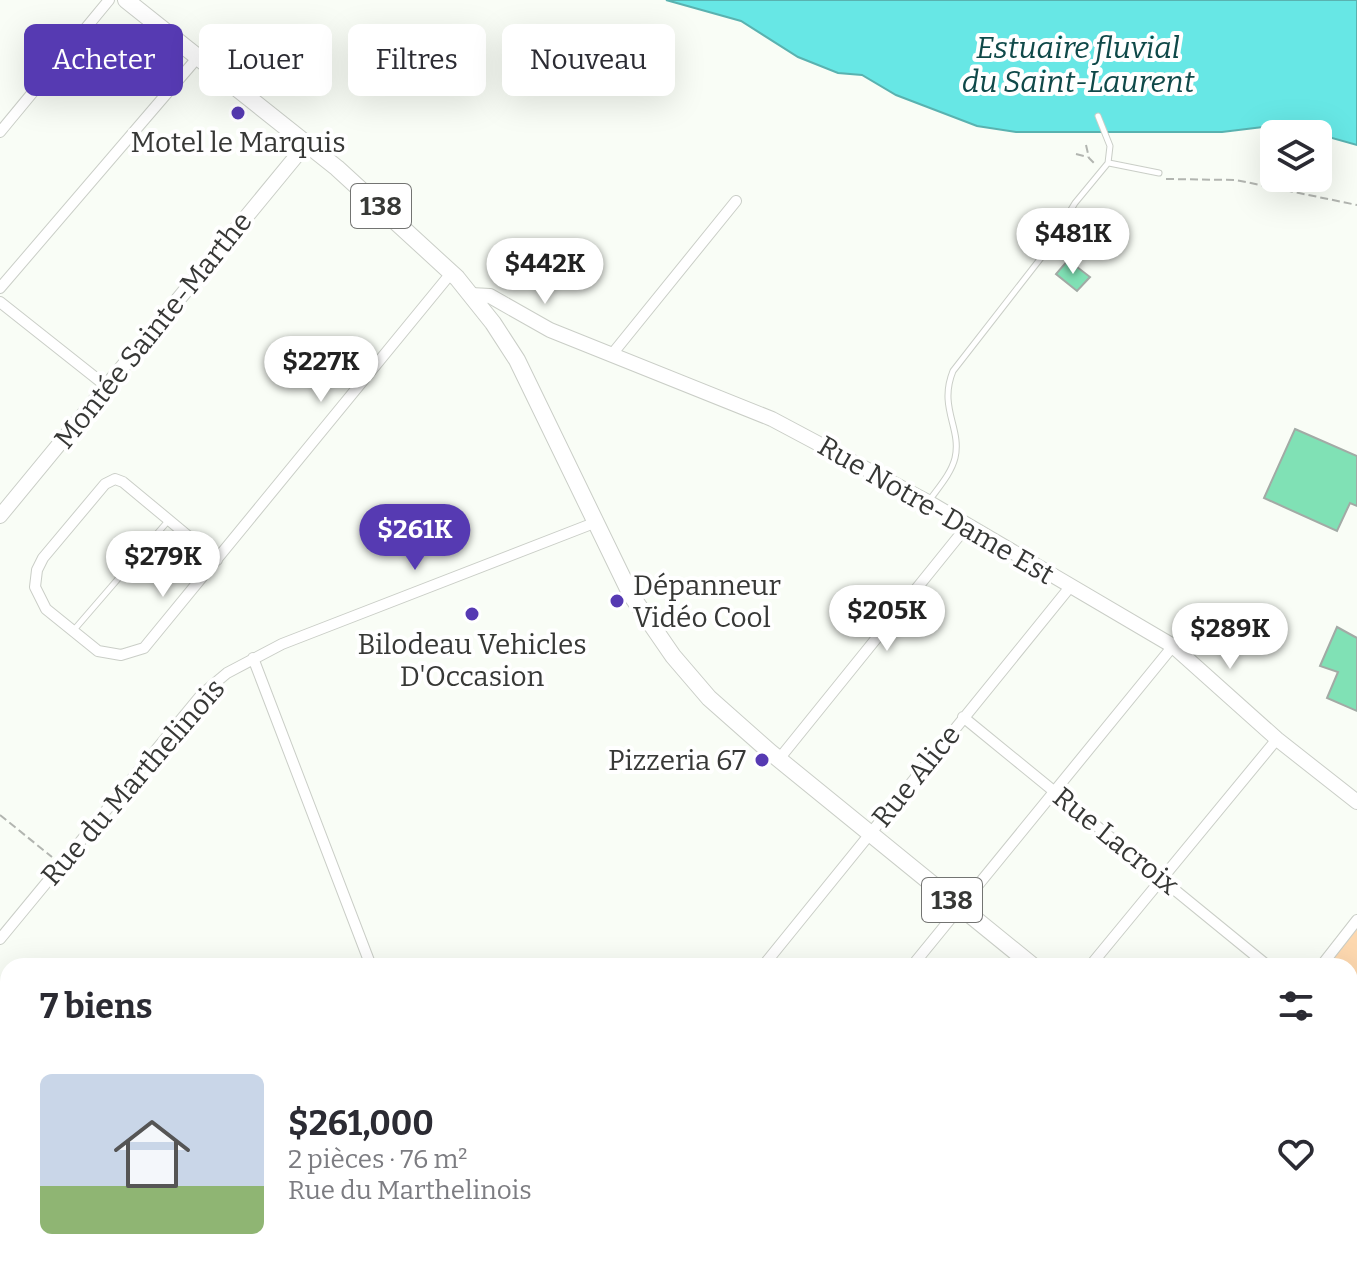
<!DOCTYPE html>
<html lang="fr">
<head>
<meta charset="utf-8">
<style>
	body { margin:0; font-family:Bitter,serif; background:#f2f2f3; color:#2b2b33; height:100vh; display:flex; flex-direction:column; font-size:30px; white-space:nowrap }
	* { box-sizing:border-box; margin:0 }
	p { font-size:26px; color:#7c7c81 }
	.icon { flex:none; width:44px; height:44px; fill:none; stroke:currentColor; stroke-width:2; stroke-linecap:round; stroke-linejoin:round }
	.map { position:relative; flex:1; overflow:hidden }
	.drawer { position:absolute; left:0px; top:958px; width:1358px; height:312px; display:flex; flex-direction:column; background:#fff; border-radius:24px 24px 0 0; box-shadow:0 8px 32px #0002 }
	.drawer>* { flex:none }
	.top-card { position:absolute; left:24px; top:24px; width:800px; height:72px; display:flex; gap:16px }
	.controls { position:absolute; left:1260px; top:120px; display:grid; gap:16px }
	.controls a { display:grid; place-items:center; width:72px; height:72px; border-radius:12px; background:#fff; box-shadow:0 8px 32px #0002; font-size:40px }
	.price { position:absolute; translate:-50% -68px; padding:0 18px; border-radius:28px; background:#fff; color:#222; font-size:26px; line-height:52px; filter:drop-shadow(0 2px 4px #0008) }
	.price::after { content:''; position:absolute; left:50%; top:48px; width:24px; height:18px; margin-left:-12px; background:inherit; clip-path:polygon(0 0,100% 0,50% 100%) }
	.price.on { background:#563ab2; color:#fff }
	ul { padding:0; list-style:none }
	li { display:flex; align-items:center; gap:24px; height:200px; padding:0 40px }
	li+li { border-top:2px solid #e1e1e2 }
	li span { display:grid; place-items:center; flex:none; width:224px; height:160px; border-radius:12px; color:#555 }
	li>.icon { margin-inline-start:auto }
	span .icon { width:96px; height:96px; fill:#fffc; stroke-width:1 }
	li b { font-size:34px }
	h2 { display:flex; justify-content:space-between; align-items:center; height:96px; padding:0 40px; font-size:34px }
	.tag { padding:0 28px; border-radius:12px; background:#fff; box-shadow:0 8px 32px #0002; font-size:28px; line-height:72px }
	.tag.on { background:#563ab2; color:#fff }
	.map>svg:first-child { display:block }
	.green { fill:#fdd8af }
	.water { fill:#67e7e5; stroke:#59b2b0; stroke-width:2 }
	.building { fill:#80e1b5; stroke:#a2aaa5; stroke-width:2 }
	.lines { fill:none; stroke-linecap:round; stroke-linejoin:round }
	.lane-casing { stroke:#cacec7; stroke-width:7 }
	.street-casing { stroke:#cacec7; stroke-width:12 }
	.secondary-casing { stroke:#cacec7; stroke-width:16 }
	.primary-casing { stroke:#cacec7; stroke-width:18 }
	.path { stroke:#b2b5b0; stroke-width:2; stroke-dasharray:8 4; stroke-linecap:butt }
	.lane { stroke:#fff; stroke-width:5 }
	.street { stroke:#fff; stroke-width:10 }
	.secondary { stroke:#fff; stroke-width:14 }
	.primary { stroke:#fff; stroke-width:16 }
	.rail { stroke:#616360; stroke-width:4 }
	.poi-dot { fill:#563ab2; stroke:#fff; stroke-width:3 }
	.labels { text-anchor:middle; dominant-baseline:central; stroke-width:8; stroke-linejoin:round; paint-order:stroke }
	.shield { fill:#fff; stroke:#737472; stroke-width:2 }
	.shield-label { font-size:26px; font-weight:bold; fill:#373836 }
	.poi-label { font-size:28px; fill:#373836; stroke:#fff }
	.street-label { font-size:28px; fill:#373836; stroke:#fff }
	.water-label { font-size:30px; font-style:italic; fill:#0f4949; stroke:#fff }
</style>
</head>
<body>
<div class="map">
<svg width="1357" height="1270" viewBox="0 0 1357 1270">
	<rect width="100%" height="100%" fill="#f9fdf6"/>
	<!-- green -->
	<path class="green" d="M1357 927V987L1350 996V966H1326Z
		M1357 1131V1225L1350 1219V1139Z"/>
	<!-- water -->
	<path class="water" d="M666 0H1357V145L1318 134 1263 127 1222 132H1016L977 126 896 95 862 75 838 73 798 57 741 21Z"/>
	<!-- building -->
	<path class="building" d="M1068 260 1090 277 1077 291 1056 274Z
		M1295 429 1357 456V506L1350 503 1337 531 1264 498Z
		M1337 627 1357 638V711L1327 698 1338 672 1320 666Z"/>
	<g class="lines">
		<defs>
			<path id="lane" d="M1109 163 1159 173
				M929 501C938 488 951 474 955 458 962 428 938 408 953 371L1044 254 1075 203 1108 163 1110 146 1098 116
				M73 631 168 521"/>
			<path id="street" d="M0 132 109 0
				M0 288 198 57
				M0 302 106 386
				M613 353 736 201
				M217 560 123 482 115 479 105 484 43 558 37 570 35 587 46 609 98 651 121 655 144 648 452 272
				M253 658 371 966
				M963 717 1268 966
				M779 759 967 526
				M0 939 202 694 227 673 282 644 594 523
				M763 966 1070 587
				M912 966 1173 646
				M1090 966 1277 739
				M1321 966 1357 920
				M1350 1127 1357 1119
				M222 1270 228 1262
				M1233 1270 1239 1262"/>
			<path id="secondary" d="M471 295 490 296 550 330 772 419 928 502 1173 646 1277 739 1357 802
				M0 516 307 143
				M1027 1270 1043 1262"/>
			<path id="primary" d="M126 0 337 168 457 278 493 323 517 360 631 595 673 656 709 698 770 752 1033 966
				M1350 1226 1357 1232"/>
		</defs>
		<!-- lane casing -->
		<use href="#lane" class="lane-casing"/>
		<!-- street casing -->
		<use href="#street" class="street-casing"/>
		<!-- secondary casing -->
		<use href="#secondary" class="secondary-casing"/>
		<!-- primary casing -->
		<use href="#primary" class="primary-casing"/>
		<!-- path -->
		<path class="path" d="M1086 145 1089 158 1096 165
			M1076 154 1088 157
			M1166 179 1236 180 1357 205
			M0 815 52 857"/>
		<!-- lane -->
		<use href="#lane" class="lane"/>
		<!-- street -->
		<use href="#street" class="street"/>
		<!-- secondary -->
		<use href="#secondary" class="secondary"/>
		<!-- primary -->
		<use href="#primary" class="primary"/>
		<!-- rail -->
		<path class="rail" d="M1121 1270 1122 1268"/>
	</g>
	<!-- markers -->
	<g class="poi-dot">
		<circle cx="238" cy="113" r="8"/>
		<circle cx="617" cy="601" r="8"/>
		<circle cx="472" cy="614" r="8"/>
		<circle cx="762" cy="760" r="8"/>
	</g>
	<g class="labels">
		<!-- shield labels -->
		<g class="shield">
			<rect x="351" y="184" width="60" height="44" rx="6"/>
			<rect x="922" y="878" width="60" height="44" rx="6"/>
		</g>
		<g class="shield-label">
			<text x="381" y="206">138</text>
			<text x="952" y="900">138</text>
		</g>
		<!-- poi labels -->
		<g class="poi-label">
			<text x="238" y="142">Motel le Marquis</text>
			<text x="633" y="585" text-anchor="start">Dépanneur<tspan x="633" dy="32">Vidéo Cool</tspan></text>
			<text x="472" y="644">Bilodeau Vehicles<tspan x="472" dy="32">D'Occasion</tspan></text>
			<text x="746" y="760" text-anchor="end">Pizzeria 67</text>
		</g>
		<!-- street labels -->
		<g class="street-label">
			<text transform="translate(153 330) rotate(-51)">Montée Sainte-Marthe</text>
			<text transform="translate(936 510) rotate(30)">Rue Notre-Dame Est</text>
			<text transform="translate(916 776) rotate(-51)">Rue Alice</text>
			<text transform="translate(133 782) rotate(-49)">Rue du Marthelinois</text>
			<text transform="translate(1116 841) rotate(39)">Rue Lacroix</text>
		</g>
		<!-- water labels -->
		<g class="water-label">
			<text x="1078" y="48">Estuaire fluvial<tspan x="1078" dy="34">du Saint-Laurent</tspan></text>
		</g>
	</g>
</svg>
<div class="controls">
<a><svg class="icon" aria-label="layers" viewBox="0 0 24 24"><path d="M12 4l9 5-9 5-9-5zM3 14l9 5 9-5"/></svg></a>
</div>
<b class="price" style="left:1073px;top:276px">$481K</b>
<b class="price" style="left:545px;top:306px">$442K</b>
<b class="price" style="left:321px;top:404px">$227K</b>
<b class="price on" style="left:415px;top:572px">$261K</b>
<b class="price" style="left:163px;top:599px">$279K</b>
<b class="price" style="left:887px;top:653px">$205K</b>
<b class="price" style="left:1230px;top:671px">$289K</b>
<div class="top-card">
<a class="tag on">Acheter</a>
<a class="tag">Louer</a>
<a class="tag">Filtres</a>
<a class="tag">Nouveau</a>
</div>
<section class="drawer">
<h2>7 biens<svg class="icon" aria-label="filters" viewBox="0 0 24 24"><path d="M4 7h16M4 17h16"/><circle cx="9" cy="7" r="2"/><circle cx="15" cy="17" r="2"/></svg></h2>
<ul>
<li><span style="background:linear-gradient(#c9d6e8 70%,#8fb573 0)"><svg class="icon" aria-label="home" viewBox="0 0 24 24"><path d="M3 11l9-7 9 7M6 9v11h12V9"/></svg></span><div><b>$261,000</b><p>2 pièces · 76 m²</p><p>Rue du Marthelinois</p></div><svg class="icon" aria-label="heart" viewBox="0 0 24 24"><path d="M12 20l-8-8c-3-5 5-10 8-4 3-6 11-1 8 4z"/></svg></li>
</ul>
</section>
</div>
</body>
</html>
